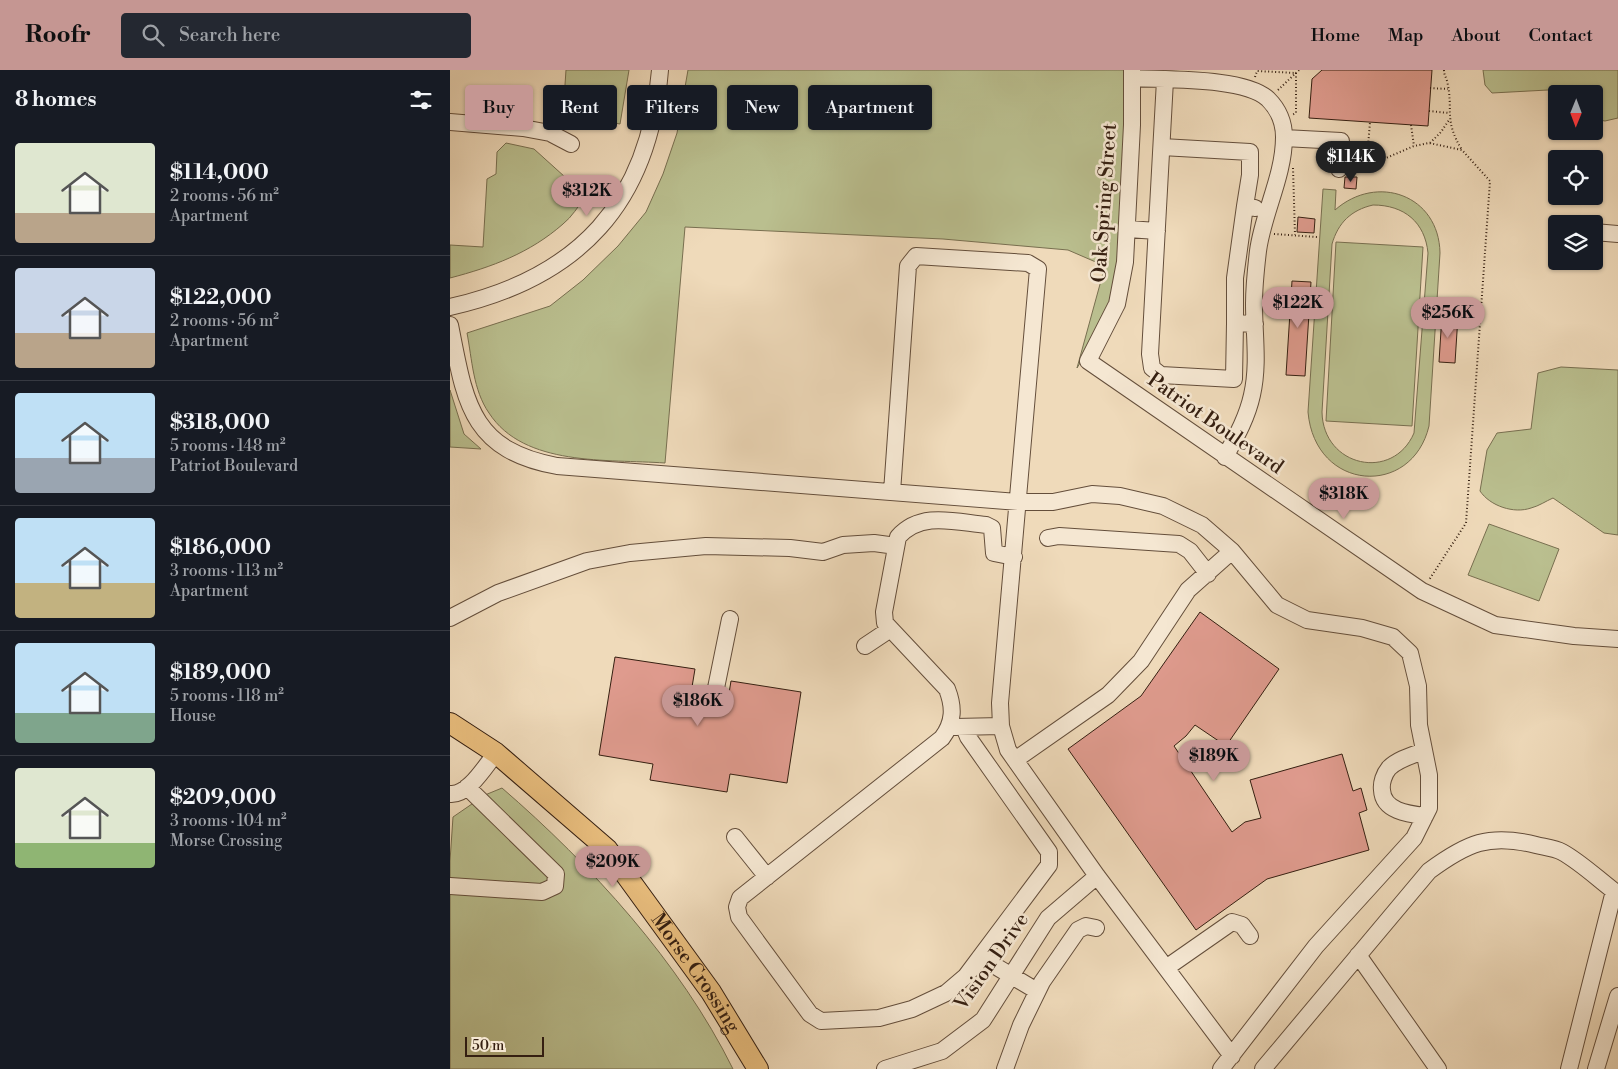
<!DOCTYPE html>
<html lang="en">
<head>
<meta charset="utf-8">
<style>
	body { margin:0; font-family:"Libre Bodoni",serif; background:#242831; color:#f1f3f6; height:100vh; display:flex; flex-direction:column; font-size:19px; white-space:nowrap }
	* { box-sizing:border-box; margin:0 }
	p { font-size:16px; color:#9ea1a6 }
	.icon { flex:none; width:28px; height:28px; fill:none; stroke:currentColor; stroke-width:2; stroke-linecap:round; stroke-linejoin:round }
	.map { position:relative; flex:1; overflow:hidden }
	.sheet { display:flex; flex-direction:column; background:#171b24; width:450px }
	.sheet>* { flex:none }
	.guide { position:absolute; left:15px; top:15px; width:475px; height:45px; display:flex; gap:10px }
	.needle { width:32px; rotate:181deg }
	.fabs { position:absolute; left:1098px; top:15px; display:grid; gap:10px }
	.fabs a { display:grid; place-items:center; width:55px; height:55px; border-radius:5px; background:#171b24; box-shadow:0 1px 4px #0004; font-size:25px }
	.scale { position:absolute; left:15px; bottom:12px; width:79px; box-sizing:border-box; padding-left:5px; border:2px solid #351f11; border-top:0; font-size:14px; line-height:18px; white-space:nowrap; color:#351f11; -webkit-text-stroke:4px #f5e7d2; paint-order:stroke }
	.price { position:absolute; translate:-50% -42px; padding:0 11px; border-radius:18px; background:#c59692; color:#111; font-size:16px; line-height:32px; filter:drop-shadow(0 1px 2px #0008) }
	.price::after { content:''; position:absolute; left:50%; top:30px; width:15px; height:11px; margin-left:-8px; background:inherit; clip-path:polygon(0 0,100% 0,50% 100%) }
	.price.on { background:#222; color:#fff }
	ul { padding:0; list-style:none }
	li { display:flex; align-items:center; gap:15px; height:125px; padding:0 15px }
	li+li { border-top:1px solid #363941 }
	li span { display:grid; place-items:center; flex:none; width:140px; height:100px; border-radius:5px; color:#555 }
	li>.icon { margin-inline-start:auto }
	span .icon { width:60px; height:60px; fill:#fffc; stroke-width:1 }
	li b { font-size:21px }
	h2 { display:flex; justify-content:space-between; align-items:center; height:60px; padding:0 15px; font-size:21px }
	.tag { padding:0 18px; border-radius:5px; background:#171b24; box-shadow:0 1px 4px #0004; font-size:18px; line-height:45px }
	.tag.on { background:#c59692; color:#111 }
	header { display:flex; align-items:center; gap:30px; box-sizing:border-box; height:70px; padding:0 25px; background:#c59692; color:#111 }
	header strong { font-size:24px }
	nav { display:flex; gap:28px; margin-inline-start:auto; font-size:18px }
	.search { width:350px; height:45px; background:#242831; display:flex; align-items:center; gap:12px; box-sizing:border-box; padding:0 18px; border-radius:5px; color:#9ea1a6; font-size:19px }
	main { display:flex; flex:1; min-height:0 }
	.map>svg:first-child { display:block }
	.green { fill:#babf8f; stroke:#786f50; fill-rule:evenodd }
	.building { fill:#df9b8e; stroke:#351f11 }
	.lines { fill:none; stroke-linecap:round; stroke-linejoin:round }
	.minor-casing { stroke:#644e3b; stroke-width:18 }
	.major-casing { stroke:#351f11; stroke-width:22 }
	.path { stroke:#351f11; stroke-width:2; stroke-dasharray:1 2.5; stroke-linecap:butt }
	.minor { stroke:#f5e7d2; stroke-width:16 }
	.major { stroke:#e8bd7d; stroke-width:20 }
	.labels { text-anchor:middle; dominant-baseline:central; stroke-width:5; stroke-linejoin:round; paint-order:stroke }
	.street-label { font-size:20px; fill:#351f11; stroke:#f5e7d2 }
</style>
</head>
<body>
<header>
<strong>Roofr</strong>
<div class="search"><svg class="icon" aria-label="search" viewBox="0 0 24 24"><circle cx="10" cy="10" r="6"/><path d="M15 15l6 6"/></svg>Search here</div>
<nav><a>Home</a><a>Map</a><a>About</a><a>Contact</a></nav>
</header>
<main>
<section class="sheet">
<h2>8 homes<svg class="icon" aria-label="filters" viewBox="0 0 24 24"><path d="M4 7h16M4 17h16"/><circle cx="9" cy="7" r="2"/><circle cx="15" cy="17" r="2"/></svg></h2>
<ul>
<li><span style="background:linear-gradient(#dfe7d0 70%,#b9a48a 0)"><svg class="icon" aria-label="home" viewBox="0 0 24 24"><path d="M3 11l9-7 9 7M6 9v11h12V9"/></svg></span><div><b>$114,000</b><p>2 rooms · 56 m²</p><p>Apartment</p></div></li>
<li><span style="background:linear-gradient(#c9d6e8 65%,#b9a48a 0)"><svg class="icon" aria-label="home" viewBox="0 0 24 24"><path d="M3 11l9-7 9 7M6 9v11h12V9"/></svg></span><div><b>$122,000</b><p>2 rooms · 56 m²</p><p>Apartment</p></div></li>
<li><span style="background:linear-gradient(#bfe0f5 65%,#9aa5b1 0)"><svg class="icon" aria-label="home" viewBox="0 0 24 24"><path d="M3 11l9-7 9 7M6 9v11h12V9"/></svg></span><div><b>$318,000</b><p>5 rooms · 148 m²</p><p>Patriot Boulevard</p></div></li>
<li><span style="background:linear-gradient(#bfe0f5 65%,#c2b280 0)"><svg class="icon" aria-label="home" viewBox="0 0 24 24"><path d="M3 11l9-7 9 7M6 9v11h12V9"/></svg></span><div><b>$186,000</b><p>3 rooms · 113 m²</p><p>Apartment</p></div></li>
<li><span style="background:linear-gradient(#bfe0f5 70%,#7fa58c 0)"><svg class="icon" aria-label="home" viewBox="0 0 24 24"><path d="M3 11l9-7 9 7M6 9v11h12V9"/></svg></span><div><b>$189,000</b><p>5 rooms · 118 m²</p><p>House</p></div></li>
<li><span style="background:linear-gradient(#dfe7d0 75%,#8fb573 0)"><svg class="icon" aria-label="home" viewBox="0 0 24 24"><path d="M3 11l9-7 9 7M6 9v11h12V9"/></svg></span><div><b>$209,000</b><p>3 rooms · 104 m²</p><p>Morse Crossing</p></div></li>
</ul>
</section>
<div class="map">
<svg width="1168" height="999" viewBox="0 0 1168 999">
	<rect width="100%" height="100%" fill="#efdaba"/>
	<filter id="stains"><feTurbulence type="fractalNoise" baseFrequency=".004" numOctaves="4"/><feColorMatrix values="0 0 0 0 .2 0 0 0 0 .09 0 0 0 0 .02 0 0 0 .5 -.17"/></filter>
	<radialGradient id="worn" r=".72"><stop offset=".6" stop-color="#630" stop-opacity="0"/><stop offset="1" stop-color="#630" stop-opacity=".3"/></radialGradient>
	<!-- green -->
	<path class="green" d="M116 0H179L170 54 113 44Z
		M238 0H674L678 38 667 211 651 258 627 298 655 196 618 180 493 169 235 157 215 393C158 389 74 397 39 343 23 320 22 289 17 263L100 236 133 210 168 176 196 142 213 104 227 63Z
		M1033 0H1168V48L1155 51 1144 49V24H1106L1098 20 1042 23 1035 15Z
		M56 73 84 79 115 107 132 113 135 128C128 136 122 147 113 154 80 183 42 197 0 208V175L33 177 37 109 46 104 47 82Z
		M873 119 886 120 885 140C927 103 989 125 990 183L979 356C962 428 865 422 858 342ZM923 135C954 135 975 152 978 183L964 363C943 412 873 397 872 342L882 174C888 153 901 140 923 135Z
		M886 172 973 177 962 356 876 351Z
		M1111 297 1168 300V465L1154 463 1103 428C1096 431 1089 436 1081 438 1064 444 1040 436 1030 421L1037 380 1047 363 1081 359 1088 303Z
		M0 320 14 364 31 379 0 377Z
		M1039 454 1109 479 1089 531 1018 505Z
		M52 718C141 795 230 892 283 999H0V791L3 747 35 725Z"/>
	<!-- building -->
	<path class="building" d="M872 0H982L978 56 859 48 862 9Z
		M895 107H907L906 119 894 118Z
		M848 147 865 149 864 163 847 162Z
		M842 211 861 212 855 306 836 305Z
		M992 245 1008 246 1005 293 989 292Z
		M750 542 829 599 776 676 745 655 736 666 724 676 782 762 795 752 811 748 800 710 892 684 903 721 911 718 917 740 909 743 919 780 817 809 746 860 618 679 691 626Z
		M165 587 245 599 241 623 264 628 278 629 281 611 351 622 337 713 280 704 277 722 200 710 203 694 149 685Z"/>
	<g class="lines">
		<defs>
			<path id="minor" d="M682 0V55L675 192 667 234 638 291 972 521 1045 555 1124 566 1168 569
				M682 8C715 10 795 7 818 29 829 40 834 52 834 67 834 106 813 143 808 181 806 198 804 217 804 234 804 265 809 294 802 325 797 348 786 367 775 387
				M715 10 700 284 702 298 711 305 784 309 785 253 805 254
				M0 52 73 58 100 63 121 74
				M834 68 891 71 889 99
				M712 77 800 82V105L795 136
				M678 159 707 161
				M1144 162 1168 164
				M0 237C129 208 199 133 210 0
				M785 253V208L795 136 805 138
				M0 255C15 330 19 380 107 396L569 432H603L642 424 670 426 713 436 752 455 782 481 827 535 857 550 912 558 943 567 960 583 968 616 969 655 979 705V738L964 768 866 876 771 999
				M442 422 458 196 466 186 578 193 588 199 550 633 551 656 558 680 647 806 782 986
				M598 468 609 466 729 474 740 481 758 504
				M0 548 48 523 137 491 180 483 256 476 340 478 373 482 393 475 424 473 446 476
				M415 576 439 560
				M266 618 280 549
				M505 657 551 656
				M514 657 518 667 599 782V795L516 906 496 923 462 939 429 948 371 951 360 944 289 847 287 837 290 828 492 668C504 652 504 637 497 619L435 553 434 542 448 467C471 441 505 452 536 455L542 458 544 483 564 487
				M974 681C963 685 948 689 939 698 934 704 931 713 932 720 933 741 958 744 975 746
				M565 690 658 625 691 591 738 520 782 481
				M0 724C18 726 36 695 46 683
				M285 767 317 807
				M0 816 92 822 105 816 106 804 17 717
				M908 885 988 999
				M530 887 587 921
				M716 898 782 852 792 855 800 866
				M435 999 492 981 533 950 598 848 647 806
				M555 999 571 955 592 912 628 860 636 856 646 858
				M813 999 979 801C1017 773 1039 763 1086 775 1094 777 1105 778 1112 782 1132 793 1150 811 1168 824
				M1119 999 1164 821
				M1146 999 1168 926"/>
			<g id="major">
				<path id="s1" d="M0 653 46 683 157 779 261 922 308 999"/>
			</g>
		</defs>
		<!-- minor casing -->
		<use href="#minor" class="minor-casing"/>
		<!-- major casing -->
		<use href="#major" class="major-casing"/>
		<!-- path -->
		<path class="path" d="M994 0C994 5 996 7 997 11 1004 40 993 49 1012 80
			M805 7 807 1 846 3V43L842 45
			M980 18 998 19
			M828 20 849 0
			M979 41 999 43
			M961 55 964 76
			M980 73 991 62 999 50
			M902 88H936L964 76 979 73 1012 80 1040 111 1016 453 979 510
			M917 89 920 52
			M843 98 845 165
			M824 164 867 167"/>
		<!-- minor -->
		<use href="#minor" class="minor"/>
		<!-- major -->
		<use href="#major" class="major"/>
	</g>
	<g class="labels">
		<!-- street labels -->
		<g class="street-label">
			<text transform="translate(655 133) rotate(-86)">Oak Spring Street</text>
			<text transform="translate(765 354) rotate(35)">Patriot Boulevard</text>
			<text transform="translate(542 892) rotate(-55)">Vision Drive</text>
			<text stroke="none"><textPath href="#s1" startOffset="354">Morse Crossing</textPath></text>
		</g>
	</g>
	<rect width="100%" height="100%" filter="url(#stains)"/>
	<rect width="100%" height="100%" fill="url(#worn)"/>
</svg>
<div class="fabs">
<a><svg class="needle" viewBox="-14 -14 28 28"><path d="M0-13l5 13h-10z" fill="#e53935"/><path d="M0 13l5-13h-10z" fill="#9ea1a6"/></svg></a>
<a><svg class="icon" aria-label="locate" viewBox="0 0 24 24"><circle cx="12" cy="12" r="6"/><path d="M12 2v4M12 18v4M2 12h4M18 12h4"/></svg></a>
<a><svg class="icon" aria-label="layers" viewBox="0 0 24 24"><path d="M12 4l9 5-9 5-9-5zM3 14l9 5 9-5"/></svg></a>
</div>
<div class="scale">50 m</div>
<b class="price on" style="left:901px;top:113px">$114K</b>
<b class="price" style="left:137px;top:147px">$312K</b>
<b class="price" style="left:848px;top:259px">$122K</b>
<b class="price" style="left:998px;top:269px">$256K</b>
<b class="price" style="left:894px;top:450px">$318K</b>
<b class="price" style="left:248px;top:657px">$186K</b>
<b class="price" style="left:764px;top:712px">$189K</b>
<b class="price" style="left:163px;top:818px">$209K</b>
<div class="guide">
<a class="tag on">Buy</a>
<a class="tag">Rent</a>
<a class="tag">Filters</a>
<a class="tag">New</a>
<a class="tag">Apartment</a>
</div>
</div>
</main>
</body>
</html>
